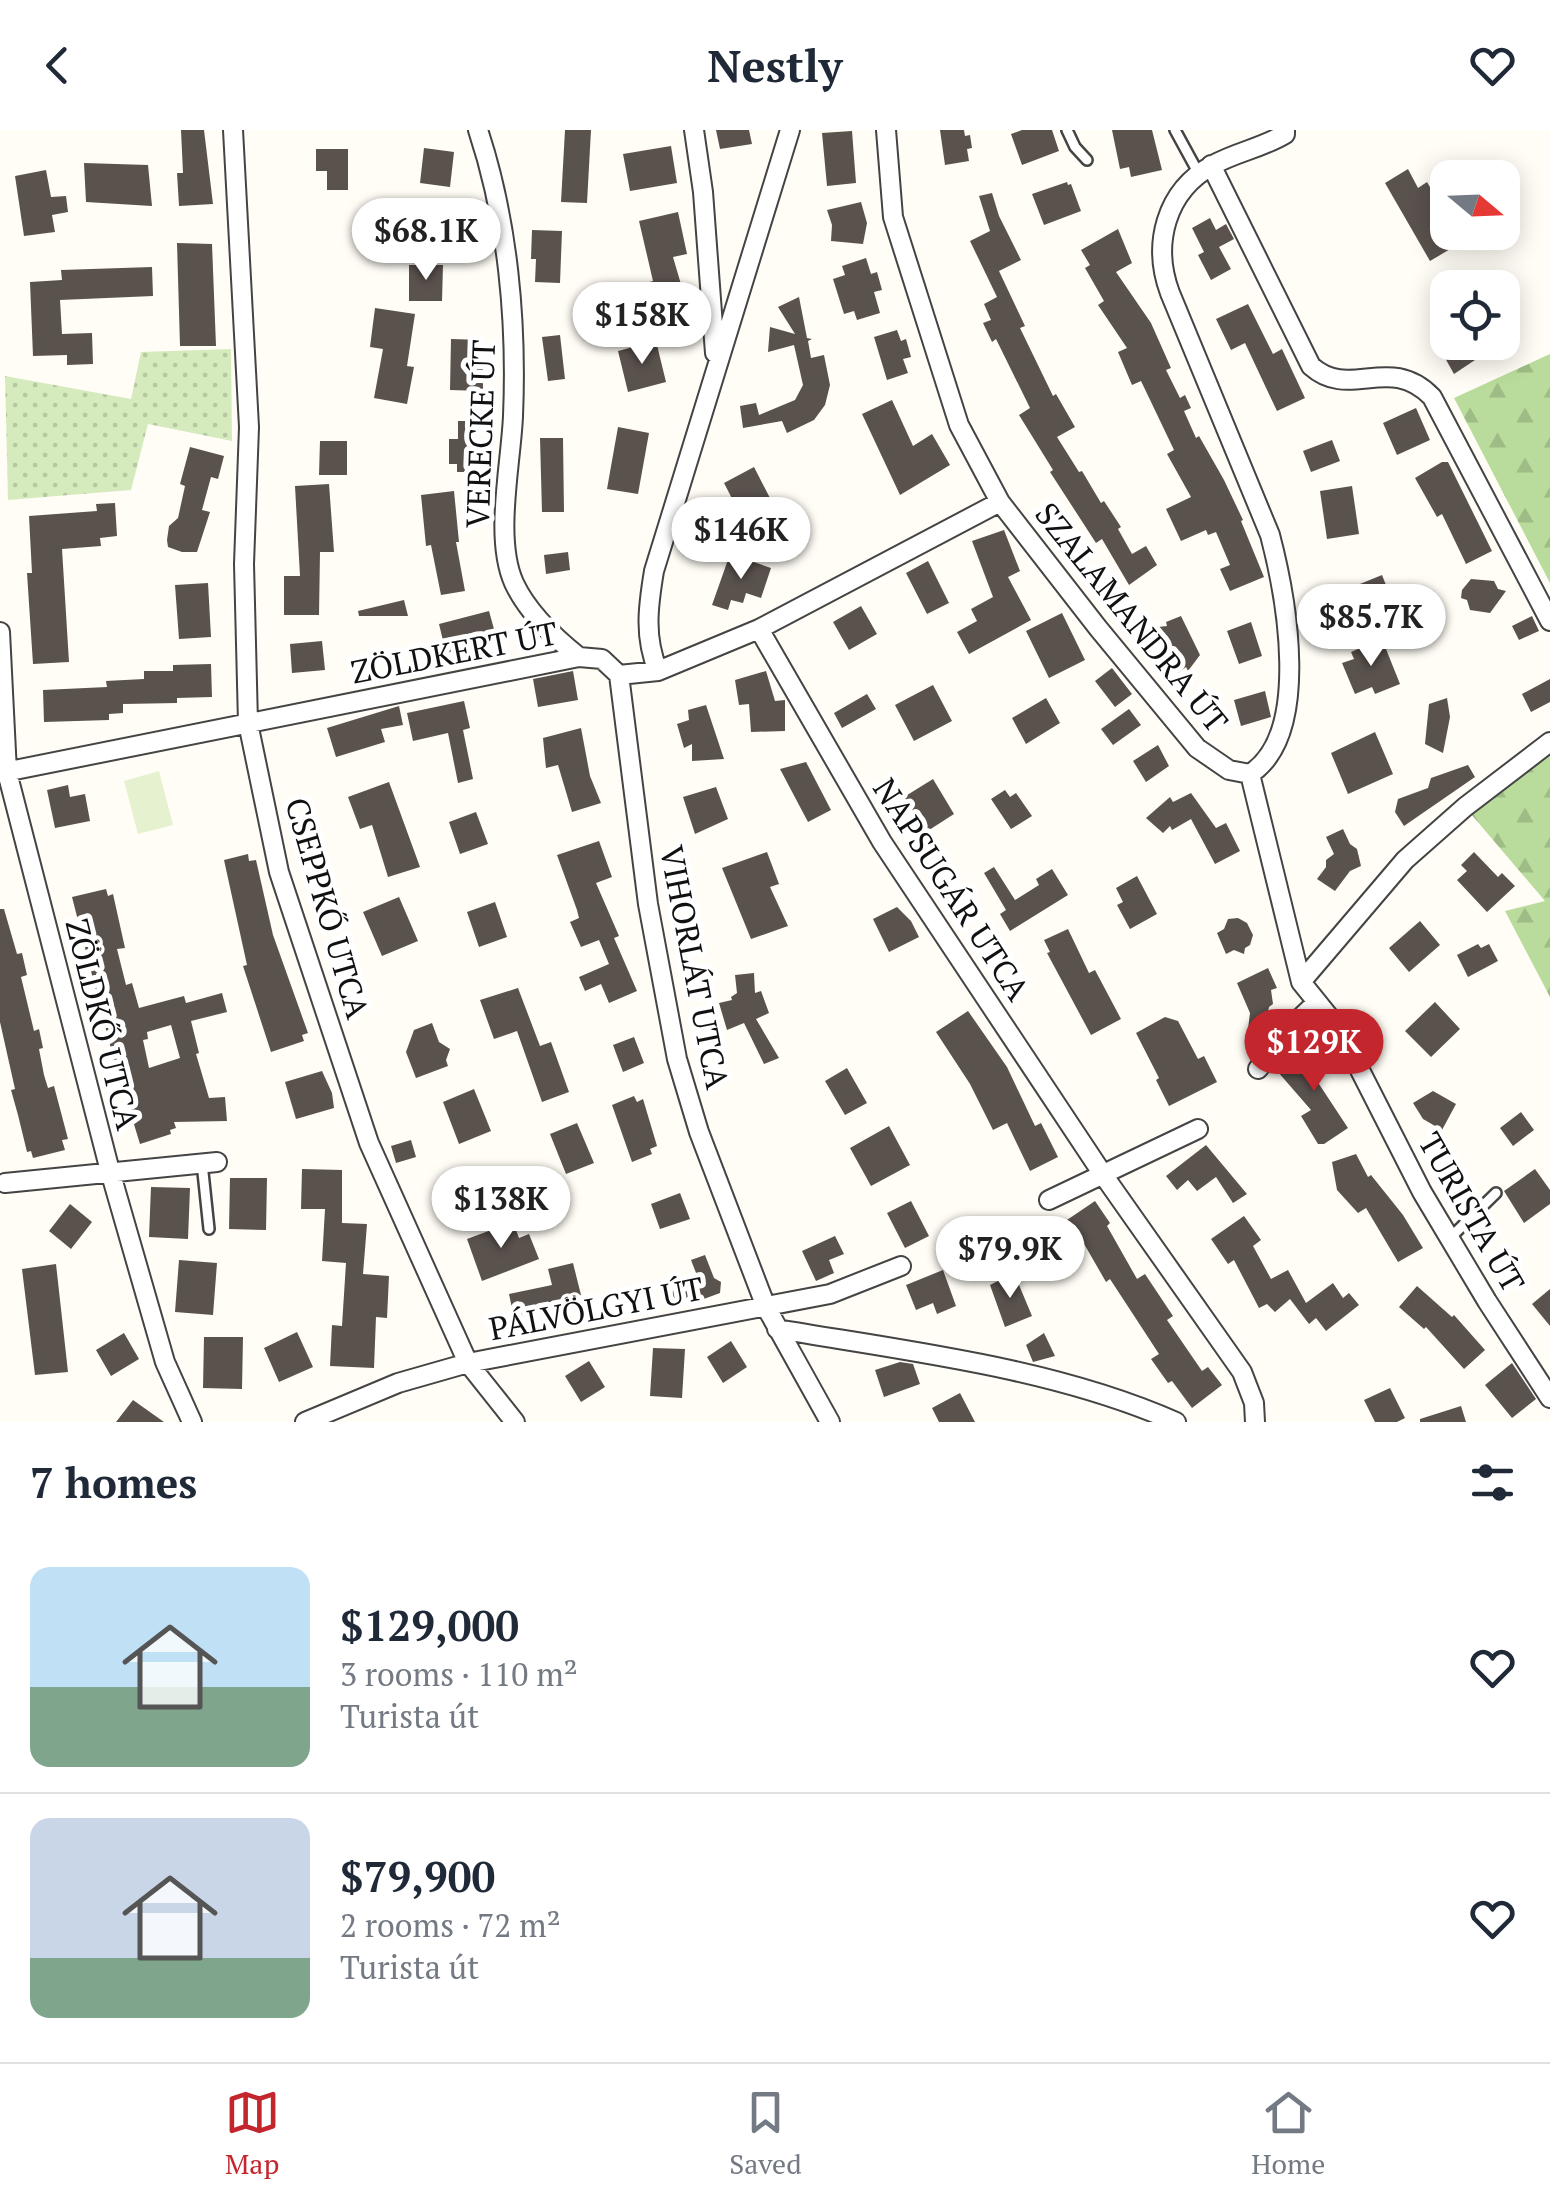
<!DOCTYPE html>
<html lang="en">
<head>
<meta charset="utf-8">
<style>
	body { margin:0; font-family:"PT Serif",serif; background:#f2f2f3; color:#1f2937; height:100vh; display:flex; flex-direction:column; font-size:38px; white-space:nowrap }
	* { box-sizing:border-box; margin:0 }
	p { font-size:32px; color:#747a83 }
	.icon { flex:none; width:55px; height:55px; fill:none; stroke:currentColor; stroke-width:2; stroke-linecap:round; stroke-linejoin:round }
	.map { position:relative; height:1292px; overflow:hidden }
	.side { display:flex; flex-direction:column; background:#fff; flex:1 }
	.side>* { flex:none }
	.needle { width:65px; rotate:109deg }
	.fabs { position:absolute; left:1430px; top:30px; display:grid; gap:20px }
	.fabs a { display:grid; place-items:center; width:90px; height:90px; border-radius:20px; background:#fff; box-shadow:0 5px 25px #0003; font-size:50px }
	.price { position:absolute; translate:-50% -85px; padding:0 22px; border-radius:35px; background:#fff; color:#222; font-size:32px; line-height:65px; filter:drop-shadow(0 2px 5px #0008) }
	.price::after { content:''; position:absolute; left:50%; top:60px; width:30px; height:22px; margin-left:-15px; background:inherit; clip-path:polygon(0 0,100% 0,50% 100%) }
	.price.selected { background:#c4262e; color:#fff }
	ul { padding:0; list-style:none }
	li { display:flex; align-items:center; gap:30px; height:250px; padding:0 30px }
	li+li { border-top:2px solid #e0e1e3 }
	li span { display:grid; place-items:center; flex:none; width:280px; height:200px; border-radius:20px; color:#555 }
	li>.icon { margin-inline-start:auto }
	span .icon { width:120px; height:120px; fill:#fffc; stroke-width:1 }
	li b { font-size:42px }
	h2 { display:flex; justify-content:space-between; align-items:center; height:120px; padding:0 30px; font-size:42px }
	header { display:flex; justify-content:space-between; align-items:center; height:130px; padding:0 30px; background:#fff; font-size:45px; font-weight:800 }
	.menu { display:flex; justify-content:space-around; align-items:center; height:140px; border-top:2px solid #e0e1e3; background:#fff; font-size:28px; color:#747a83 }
	.menu a { display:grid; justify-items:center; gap:5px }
	.menu .selected { color:#c4262e }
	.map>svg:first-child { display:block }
	.forest { fill:url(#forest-firs) }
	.park { fill:url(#park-dots) }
	.pitch { fill:#e6f2cf }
	.building { fill:#5a524d; fill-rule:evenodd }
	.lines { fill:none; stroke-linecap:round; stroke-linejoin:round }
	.lane-casing { stroke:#444; stroke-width:14 }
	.street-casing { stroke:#444; stroke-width:22 }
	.lane { stroke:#fff; stroke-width:9 }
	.street { stroke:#fff; stroke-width:18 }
	.labels { text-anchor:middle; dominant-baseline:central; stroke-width:10; stroke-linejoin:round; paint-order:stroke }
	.street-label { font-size:32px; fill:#111; stroke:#fff }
</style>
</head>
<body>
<header><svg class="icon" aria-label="back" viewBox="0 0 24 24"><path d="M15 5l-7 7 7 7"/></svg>Nestly<svg class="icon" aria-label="heart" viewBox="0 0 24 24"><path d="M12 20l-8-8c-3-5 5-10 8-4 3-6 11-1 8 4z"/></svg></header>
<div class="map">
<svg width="1550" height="1292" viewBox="0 0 1550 1292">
	<defs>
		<pattern id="forest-firs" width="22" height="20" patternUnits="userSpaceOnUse" patternTransform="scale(2.5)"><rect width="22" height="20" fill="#b9dc9c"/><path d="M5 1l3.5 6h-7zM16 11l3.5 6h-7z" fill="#9ebc85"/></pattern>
		<pattern id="park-dots" width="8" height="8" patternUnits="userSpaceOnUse" patternTransform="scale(2.5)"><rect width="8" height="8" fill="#d5ebbd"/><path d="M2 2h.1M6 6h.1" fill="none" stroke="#b6c8a1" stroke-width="1.8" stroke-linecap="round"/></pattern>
	</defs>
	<rect width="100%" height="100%" fill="#fffdf5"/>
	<!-- forest -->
	<path class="forest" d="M1550 224V453L1454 268Z
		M1550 621V867L1505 781 1545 771 1465 677Z"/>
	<!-- park -->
	<path class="park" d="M231 219 232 311 148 294 131 360 8 370 5 246 131 269 141 222Z"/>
	<!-- pitch -->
	<path class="pitch" d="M159 641 173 695 138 704 124 651Z"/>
	<!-- building -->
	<path class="building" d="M181 0H204L213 74 179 76 177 43H183Z
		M565 0H591L587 73 561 72Z
		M716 0H749L752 14 720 19Z
		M940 0H964L965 6 970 5 972 18 967 19 969 31 945 35Z
		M1022 0H1052L1059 21 1022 35 1011 4Z
		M1112 0H1152L1162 40 1131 47 1129 37 1120 39Z
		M852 1 856 53 827 56 822 3Z
		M671 16 677 53 630 61 623 24Z
		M424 18 454 22 450 57 420 53Z
		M316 19H348V60H327V41H316Z
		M84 33 148 35 152 76 86 72Z
		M1408 39 1418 58 1427 52 1444 81 1434 87 1452 118 1430 131 1385 53Z
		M46 40 51 67 66 66 68 82 52 85 55 102 24 106 15 46Z
		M1067 52 1068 55 1071 54 1081 81 1044 95 1032 64Z
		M992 63 999 86 1021 130 999 141 1025 196 1020 198 1053 266 1056 264 1075 297 1057 307 1079 342 1082 341 1101 373 1104 371 1121 397 1118 399 1132 424 1146 416 1157 435 1129 455 1102 409 1096 413 1050 342 1053 340 1019 285 1030 278 996 209 992 212 983 193 991 190 984 174 997 167 970 111 990 101 979 66Z
		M861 72 867 93 863 114 831 111 832 95 827 80Z
		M385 73 429 75 427 108 382 106Z
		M678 82 687 124 673 127 690 185 654 196 642 154 653 151 639 91Z
		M1210 88 1216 100 1226 94 1234 109 1219 117 1231 139 1211 150 1198 125 1204 122 1192 98Z
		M1118 99 1132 133 1116 142 1151 193 1171 238 1166 240 1180 268 1185 265 1191 278 1184 281 1196 308 1199 306 1224 350 1243 390 1241 391 1264 447 1230 461 1220 439 1230 435 1216 402 1208 405 1206 400 1181 411 1166 379 1191 367 1167 324 1174 320 1141 251 1132 255 1118 222 1127 218 1098 175 1104 171 1085 138 1090 135 1081 120Z
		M532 100 562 101 560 153 535 152 536 129H531Z
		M177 113 212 114 216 216H180Z
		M866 128 871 144 877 142 882 160 874 162 880 183 857 190 854 181 844 184 833 149 845 145 842 136Z
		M409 135H443L442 171H409Z
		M152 137 153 166 60 170 62 204 92 203 93 234 67 235V225L33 226 30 152 62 150 61 140Z
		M799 167 807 208 812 209 808 211 811 228 824 225 830 255 825 275 814 290 787 303 782 291 743 298 740 276 756 273 759 285 795 270 803 255 794 215 768 222 770 197 795 204 778 177Z
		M1248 174 1273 224 1282 219 1305 268 1277 281 1245 213 1231 220 1216 189Z
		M375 178 415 184 407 236 414 237 407 274 374 268 383 219 370 217Z
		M1448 191V212H1515L1475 230 1454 244 1430 201Z
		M897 200 901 211 906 209 911 227 903 229 908 243 887 250 874 207Z
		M560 205 565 249 548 251 542 207Z
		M451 209 483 210V261L450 260Z
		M656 211 666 252 628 262 618 221Z
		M892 270 913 316 932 304 950 335 900 365 862 284Z
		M1416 278 1430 310 1397 325 1383 293Z
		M458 291H476L474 342H457V334H449V309H458Z
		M618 297 649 303 638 364 607 359Z
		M540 308H563L564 382H542Z
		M1332 310 1340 331 1311 342 1303 321Z
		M320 311H347V345H319Z
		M190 317 224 326 218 349 211 347 202 380 210 382 197 422H182L168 417 167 410 169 396 178 388 185 356 180 354Z
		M1442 332H1448L1492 421 1466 434 1442 384 1437 387 1415 348Z
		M754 337 772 372 742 388 724 353Z
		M329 354 334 422H320L319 485H284V446H300L295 356Z
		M1352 356 1359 404 1327 409 1320 361Z
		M454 361 459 412H456L465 461 441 465 431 415 426 416 421 365Z
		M115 373 117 406 100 408 101 416 62 419 69 532 33 534 27 443H32L29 386 97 381 96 374Z
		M1004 400 1020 441 1008 447 1031 490 969 524 957 502 977 491 971 479 993 467 972 411Z
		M568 422 570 440 546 444 544 425Z
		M730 424 771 438 761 468 746 463 743 473 731 470 728 480 712 475Z
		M928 431 949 473 927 484 906 443Z
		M1382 445 1394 475 1367 486 1355 456Z
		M1471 449 1494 451 1498 459 1506 461 1490 483 1470 480 1467 470 1461 468 1462 460Z
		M208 453 211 507 179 509 175 455Z
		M404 470 408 486H359L358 481Z
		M861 476 877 504 849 520 833 492Z
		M489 481 497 510 446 523 439 494Z
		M1062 483 1085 530 1049 548 1026 501Z
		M1181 486 1200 525 1188 541 1186 537 1178 543 1162 525 1158 497 1167 496 1166 492Z
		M1532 486 1539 501 1519 510 1512 496Z
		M1251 492 1262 526 1239 534 1227 501Z
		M1382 509 1400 554 1375 564 1372 557 1355 564 1342 533 1354 529 1351 522Z
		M322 511 325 540 292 543 290 514Z
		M211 534 212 567 177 568V573L123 574V583L109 584V590L44 592 43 560 107 557 106 551 144 549V541H173V535Z
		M1112 538 1132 564 1115 577 1095 551Z
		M573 541 578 570 538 577 533 549Z
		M766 541 775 571 785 570V601L751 602 749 574 739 575 735 550Z
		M1550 549V572L1531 582 1522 564Z
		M933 555 952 591 914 611 895 575Z
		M1265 561 1271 587 1241 596 1234 570Z
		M867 564 876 579 842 598 834 583Z
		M1046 568 1060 593 1026 614 1012 588Z
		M1447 568 1450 587 1443 623 1425 614 1429 574Z
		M464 571 470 598 463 600 473 649 458 653 448 603 413 611 407 583Z
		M706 575 724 629 692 631V614L684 618 677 594 689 590 688 580Z
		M399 576 403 595 381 599 385 612 336 627 327 598Z
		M1129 579 1141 595 1113 615 1101 599Z
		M581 598 590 646 601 673 572 682 558 635 546 638 543 608Z
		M1375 602 1393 644 1348 664 1331 623Z
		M1158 615 1169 636 1146 652 1133 631Z
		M806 632 831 680 808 692 780 639Z
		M1468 635 1475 647 1404 696 1395 682 1398 669 1428 658 1431 648Z
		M933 649 954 684 926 702 904 667Z
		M389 652 420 737 388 747 372 695 360 699 348 667Z
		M68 655 70 667 85 664 90 691 55 698 47 660Z
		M716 657 728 689 695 704 683 667Z
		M1005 660 1010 667 1016 663 1032 686 1011 699 991 669Z
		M1191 663 1216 698 1226 693 1240 721 1215 734 1191 689 1172 700 1170 696 1163 703 1146 688 1170 667 1173 672Z
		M476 682 488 714 460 724 449 692Z
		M1343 699 1350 714 1357 719 1361 736 1350 741 1335 761 1317 749 1326 737V730L1334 724 1326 707Z
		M599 711 612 747 596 753 619 806 614 808 637 861 609 873 601 854 585 861 579 847 609 834 599 810 581 817 570 792 579 788 577 780 557 725Z
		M767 722 779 754 770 757 788 796 751 809 722 738Z
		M1474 722 1498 747 1502 743 1515 756 1487 782 1457 750 1467 741 1461 735Z
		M248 724 249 731 256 730 273 805 308 903 302 905 304 911 271 922 243 836 247 835 224 730Z
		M994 737 1015 770 1039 755 1036 749 1052 739 1068 765 1010 801 1000 784 1006 780 984 743Z
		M1137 746 1157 784 1130 799 1117 775 1123 772 1116 758Z
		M106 759 108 766 113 764 125 818 117 819 126 855 132 853 139 878 184 866 186 873 222 863 227 882 191 891 199 923 196 924 209 968 225 967 227 991 174 992 176 998 170 1000 171 1004 140 1014 111 919 72 767ZM171 895 180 928 149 938 143 910 148 909 147 902Z
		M399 767 418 811 382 826 363 782Z
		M495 772 507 807 479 817 467 782Z
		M897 777 911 791 919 807 889 822 873 789Z
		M0 779H4L17 824 22 823 27 845 21 847 34 901 39 899 43 918 39 919 44 945 48 958 54 956 68 1009 62 1010 65 1020 33 1028 31 1021 27 1022 18 985 11 960 15 959 0 892Z
		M1238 788 1247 793 1253 805 1250 815 1245 818 1244 824 1234 820 1226 824 1217 803 1224 799 1228 789Z
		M1420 791 1440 815 1409 842 1389 818Z
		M1068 799 1089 843 1095 840 1121 889 1091 905 1047 823 1050 822 1044 810Z
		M1478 814 1481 818 1489 814 1498 831 1468 847 1457 825Z
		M1268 838 1277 858 1271 860 1273 874 1269 877 1264 902 1248 899 1250 883 1237 853Z
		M754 843 755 863 761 861 769 883 756 889 779 928 764 934 744 893 727 900 719 873 732 870 731 867 737 863 735 845Z
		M518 858 540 916 551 912 569 962 542 972 517 901 494 909 480 870Z
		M1435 872 1460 899 1431 927 1405 901Z
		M968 881 1007 937 1035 996 1041 993 1058 1027 1030 1041 1007 993 993 1000 970 954 936 902Z
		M1165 887 1178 891 1198 929 1204 926 1217 952 1169 976 1156 950 1159 948 1136 903Z
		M432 893 439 912 450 919 446 930 448 936 416 948 406 922 414 900Z
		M634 907 644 933 623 942 613 915Z
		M1311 913 1332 938 1317 951 1348 998 1324 1014H1318L1301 986 1311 980 1278 942Z
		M847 938 867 973 845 985 825 951Z
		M322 941 332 963 334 978 296 989 285 952Z
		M474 959 491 1001 459 1014 443 972Z
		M1433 961 1456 974 1442 1000 1423 989 1413 973Z
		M634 966 637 972 643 969 657 1016 650 1019 652 1024 632 1032 612 975Z
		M1521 982 1534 1000 1513 1016 1500 998Z
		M577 993 594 1033 566 1044 550 1004Z
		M889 996 910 1035 871 1056 850 1018Z
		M411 1010 416 1027 396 1033 391 1016Z
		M1206 1015 1247 1064 1233 1073 1216 1047 1197 1061 1188 1050 1177 1060 1166 1046Z
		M1356 1024 1368 1047 1371 1045 1403 1085 1423 1118 1398 1132 1366 1078 1358 1083 1337 1060 1332 1032Z
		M302 1039 342 1040V1093L367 1094 363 1144 389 1146 387 1188 376 1187 374 1238 330 1236 332 1195 342 1196 346 1133 322 1131 325 1079H301Z
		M1535 1039 1550 1060V1074L1524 1093 1504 1061Z
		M230 1048H267L266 1100 229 1099Z
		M470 1054 478 1077 446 1088 438 1065Z
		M151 1057 190 1058 188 1109 149 1107Z
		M680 1063 690 1089 660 1099 651 1074Z
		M911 1071 929 1106 905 1118 887 1083Z
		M1095 1071 1110 1093 1107 1096 1137 1149 1145 1144 1173 1186 1167 1190 1202 1241 1208 1237 1222 1255 1192 1278 1172 1251 1168 1253 1151 1229 1159 1224 1110 1149 1106 1152 1083 1112 1079 1115 1064 1092Z
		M70 1074 92 1092 71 1119 49 1101Z
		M1244 1086 1261 1110 1253 1116 1271 1149 1288 1140 1306 1173 1333 1153 1343 1168 1349 1163 1359 1175 1326 1201 1316 1188 1309 1194 1290 1169 1275 1182 1267 1174 1259 1178 1234 1130 1228 1134 1211 1109Z
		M513 1092 519 1108 529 1104 539 1129 482 1151 467 1109Z
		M835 1106 844 1124 829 1130 834 1143 816 1151 802 1121Z
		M705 1125 714 1148 721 1152 720 1163 693 1173 690 1170 678 1172 672 1165 673 1160 698 1148 691 1130Z
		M179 1130 217 1133 213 1185 175 1182Z
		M573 1133 581 1165 555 1172 557 1180 514 1188 509 1164 552 1155 548 1139Z
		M56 1134 68 1242 35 1245 22 1139Z
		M943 1140 956 1176 937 1184 933 1173 916 1180 906 1155Z
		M1014 1143 1032 1186 1005 1197 990 1155Z
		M1417 1156 1452 1187 1454 1185 1485 1220 1464 1239 1426 1197 1424 1199 1399 1177Z
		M1550 1159V1196L1532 1174Z
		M297 1202 313 1237 279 1252 264 1218Z
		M124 1203 139 1229 111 1246 96 1220Z
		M1044 1203 1055 1226 1033 1232 1026 1215Z
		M204 1207H243L242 1259 203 1258Z
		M731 1211 747 1237 723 1253 707 1227Z
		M653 1218 685 1219 682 1268 650 1266Z
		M589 1231 605 1257 581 1272 565 1246Z
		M900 1232 913 1234 920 1254 884 1267 875 1240Z
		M1512 1233 1536 1269 1512 1288 1485 1255Z
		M1390 1258 1405 1288 1397 1292H1375L1364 1270Z
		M960 1263 975 1292H939L932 1278Z
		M133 1270 164 1292H116Z
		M1461 1276 1466 1292H1420V1289Z"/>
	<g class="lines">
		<defs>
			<path id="lane" d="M1067 0 1075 17 1087 30
				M1175 0 1199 44
				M202 1033 209 1099
				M1450 1108 1496 1063"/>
			<path id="street" d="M233 0 249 297 244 434 248 593 279 742 369 1013 468 1233 515 1292
				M478 0C508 90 517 192 513 286 511 334 494 409 514 453 527 481 555 508 579 527
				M694 0 703 62 715 223
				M886 0 893 87 959 295 1000 372 1098 498 1197 618 1229 640 1250 644C1312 604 1286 466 1270 405L1170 163C1152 115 1165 61 1213 35 1236 22 1262 18 1285 4V0
				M1211 35 1311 236C1350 271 1389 223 1432 267L1550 491
				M759 499 882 712 1104 1046 1242 1242 1254 1273 1255 1292
				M0 502 7 642 110 1041 165 1232 192 1292
				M658 541C644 507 648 477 654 441L790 0
				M619 545 648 774 677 929 699 1002 766 1177 830 1292
				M0 643 579 527 602 529 619 545 658 541 759 499 1000 372
				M1250 644 1301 852 1339 899 1422 1062 1487 1171 1550 1268
				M1301 852 1405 730 1465 677 1550 612
				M1258 939 1295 893 1316 873
				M5 1053 217 1032
				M1049 1070 1198 999
				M777 1199C907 1221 1055 1238 1176 1292
				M305 1292 398 1253 468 1233 830 1164 901 1136"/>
		</defs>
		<!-- lane casing -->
		<use href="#lane" class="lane-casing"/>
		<!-- street casing -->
		<use href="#street" class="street-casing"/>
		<!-- lane -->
		<use href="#lane" class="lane"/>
		<!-- street -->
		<use href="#street" class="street"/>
	</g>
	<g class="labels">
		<!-- street labels -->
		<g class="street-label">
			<text transform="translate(480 304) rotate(-88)">VERECKE ÚT</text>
			<text transform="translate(1132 487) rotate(51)">SZALAMANDRA ÚT</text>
			<text transform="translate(454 522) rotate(-11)">ZÖLDKERT ÚT</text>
			<text transform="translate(952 759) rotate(57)">NAPSUGÁR UTCA</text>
			<text transform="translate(328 778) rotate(74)">CSEPPKŐ UTCA</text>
			<text transform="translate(695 837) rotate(79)">VIHORLÁT UTCA</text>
			<text transform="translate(103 894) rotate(76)">ZÖLDKŐ UTCA</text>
			<text transform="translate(1472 1082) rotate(60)">TURISTA ÚT</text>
			<text transform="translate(596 1178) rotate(-11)">PÁLVÖLGYI ÚT</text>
		</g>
	</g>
</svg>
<div class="fabs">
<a><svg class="needle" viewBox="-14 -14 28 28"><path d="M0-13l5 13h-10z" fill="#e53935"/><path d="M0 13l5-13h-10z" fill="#747a83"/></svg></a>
<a><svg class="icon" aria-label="locate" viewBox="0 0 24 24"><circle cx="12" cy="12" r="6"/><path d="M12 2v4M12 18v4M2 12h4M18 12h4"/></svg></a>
</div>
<b class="price" style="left:426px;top:153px">$68.1K</b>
<b class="price" style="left:642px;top:237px">$158K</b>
<b class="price" style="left:741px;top:452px">$146K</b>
<b class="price" style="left:1371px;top:539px">$85.7K</b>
<b class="price selected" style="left:1314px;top:964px">$129K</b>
<b class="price" style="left:501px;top:1121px">$138K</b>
<b class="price" style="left:1010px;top:1171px">$79.9K</b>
</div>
<section class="side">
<h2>7 homes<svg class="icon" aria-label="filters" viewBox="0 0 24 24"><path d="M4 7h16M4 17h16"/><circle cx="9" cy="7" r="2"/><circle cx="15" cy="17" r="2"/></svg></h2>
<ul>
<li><span style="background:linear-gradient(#bfe0f5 60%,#7fa58c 0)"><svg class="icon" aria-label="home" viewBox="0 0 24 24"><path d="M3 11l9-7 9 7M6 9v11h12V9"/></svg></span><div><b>$129,000</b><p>3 rooms · 110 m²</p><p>Turista út</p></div><svg class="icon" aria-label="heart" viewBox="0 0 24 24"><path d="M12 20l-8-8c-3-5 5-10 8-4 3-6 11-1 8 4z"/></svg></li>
<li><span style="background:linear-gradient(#c9d6e8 70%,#7fa58c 0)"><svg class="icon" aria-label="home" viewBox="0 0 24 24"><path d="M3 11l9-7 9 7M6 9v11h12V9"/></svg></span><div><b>$79,900</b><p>2 rooms · 72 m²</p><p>Turista út</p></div><svg class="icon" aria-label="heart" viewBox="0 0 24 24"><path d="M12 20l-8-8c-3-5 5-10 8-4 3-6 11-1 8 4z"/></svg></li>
</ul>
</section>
<nav class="menu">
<a class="selected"><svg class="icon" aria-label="map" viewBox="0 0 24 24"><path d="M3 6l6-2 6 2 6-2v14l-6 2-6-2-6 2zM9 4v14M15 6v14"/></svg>Map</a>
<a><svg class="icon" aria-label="saved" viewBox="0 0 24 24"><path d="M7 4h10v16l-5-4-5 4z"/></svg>Saved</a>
<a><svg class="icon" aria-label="home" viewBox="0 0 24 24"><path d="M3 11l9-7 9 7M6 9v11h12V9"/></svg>Home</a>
</nav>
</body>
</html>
